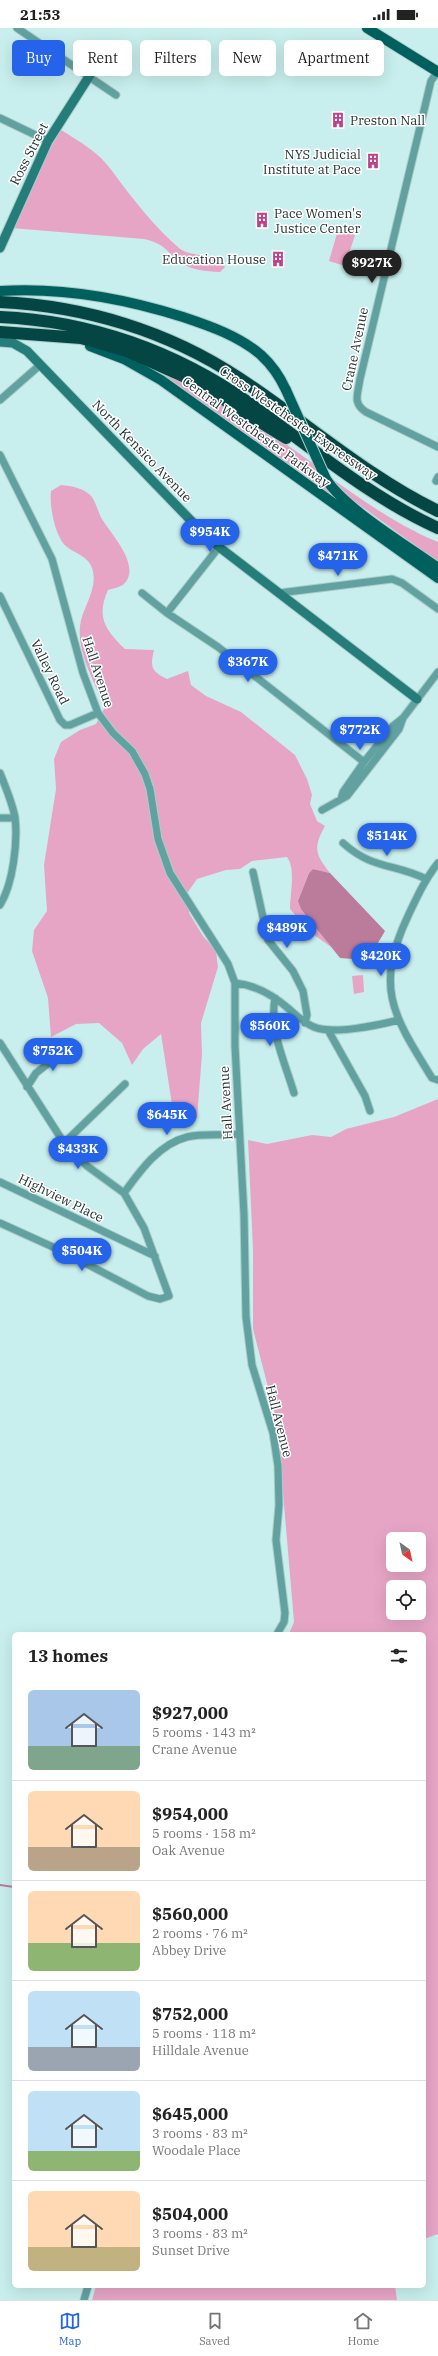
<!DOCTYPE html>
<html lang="en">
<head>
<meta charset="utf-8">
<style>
	body { margin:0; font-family:"IBM Plex Serif",serif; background:#f6f6f6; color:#222; height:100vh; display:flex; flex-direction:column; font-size:15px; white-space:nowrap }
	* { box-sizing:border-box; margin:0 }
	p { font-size:13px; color:#767676 }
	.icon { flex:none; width:22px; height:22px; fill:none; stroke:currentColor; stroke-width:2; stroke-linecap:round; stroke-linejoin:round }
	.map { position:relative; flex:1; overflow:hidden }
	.drawer { position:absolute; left:12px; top:1604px; width:414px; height:656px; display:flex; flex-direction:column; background:#fff; border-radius:6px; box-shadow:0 4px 16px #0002 }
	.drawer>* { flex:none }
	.hud { position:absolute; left:12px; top:12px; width:414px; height:36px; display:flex; gap:8px }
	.needle { width:26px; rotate:147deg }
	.controls { position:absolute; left:386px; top:1504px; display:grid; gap:8px }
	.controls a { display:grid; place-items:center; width:40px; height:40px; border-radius:6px; background:#fff; box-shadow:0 4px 16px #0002; font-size:20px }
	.price { position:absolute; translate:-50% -34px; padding:0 9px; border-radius:14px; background:#2563eb; color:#fff; font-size:13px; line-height:26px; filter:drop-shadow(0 1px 2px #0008) }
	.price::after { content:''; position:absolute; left:50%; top:24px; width:12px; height:9px; margin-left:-6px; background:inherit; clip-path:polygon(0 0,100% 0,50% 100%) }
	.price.current { background:#222; color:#fff }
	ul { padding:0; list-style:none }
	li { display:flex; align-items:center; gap:12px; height:100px; padding:0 16px }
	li+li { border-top:1px solid #e0e0e0 }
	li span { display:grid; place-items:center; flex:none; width:112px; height:80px; border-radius:6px; color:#555 }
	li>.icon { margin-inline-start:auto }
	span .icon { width:48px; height:48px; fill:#fffc; stroke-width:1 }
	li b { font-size:17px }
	h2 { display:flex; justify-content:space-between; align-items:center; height:48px; padding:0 16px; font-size:17px }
	.tag { padding:0 14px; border-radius:6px; background:#fff; box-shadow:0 4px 16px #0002; font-size:14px; line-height:36px }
	.tag.current { background:#2563eb; color:#fff }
	.status { display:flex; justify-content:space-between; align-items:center; height:28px; padding:0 20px; background:#fff; direction:ltr }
	.status svg { height:11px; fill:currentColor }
	.tab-bar { display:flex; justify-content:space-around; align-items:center; height:56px; border-top:1px solid #e0e0e0; background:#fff; font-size:11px; color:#767676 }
	.tab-bar a { display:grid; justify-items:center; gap:2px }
	.tab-bar .current { color:#2563eb }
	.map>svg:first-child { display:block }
	.green { fill:#e7a5c6; fill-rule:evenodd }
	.water { fill:#bb7c9c }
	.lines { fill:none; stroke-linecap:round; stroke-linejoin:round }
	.stream { stroke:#bb7c9c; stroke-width:2 }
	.street-casing { stroke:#aaccca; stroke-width:9 }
	.secondary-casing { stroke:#aaccca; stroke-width:11 }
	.primary-casing { stroke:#aaccca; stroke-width:12 }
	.highway-casing { stroke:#aaccca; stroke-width:14 }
	.street { stroke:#61a2a0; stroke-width:7 }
	.secondary { stroke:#257d7a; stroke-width:9 }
	.primary { stroke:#00605e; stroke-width:10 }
	.highway { stroke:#044644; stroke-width:12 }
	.primary-bridge-casing { stroke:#aaccca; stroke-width:12; stroke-linecap:butt }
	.primary-bridge { stroke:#00605e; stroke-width:10 }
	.labels { text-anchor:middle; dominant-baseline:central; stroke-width:3; stroke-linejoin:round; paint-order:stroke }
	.poi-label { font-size:13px; fill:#1f2e2d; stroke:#fff; text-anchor:start }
	.street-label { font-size:13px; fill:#1f2e2d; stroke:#fff }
</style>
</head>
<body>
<div class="status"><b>21:53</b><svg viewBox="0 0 49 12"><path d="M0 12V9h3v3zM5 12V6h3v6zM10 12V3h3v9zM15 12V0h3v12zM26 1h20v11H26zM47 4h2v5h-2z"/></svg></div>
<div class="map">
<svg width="438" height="2272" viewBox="0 0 438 2272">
	<rect width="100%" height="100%" fill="#c8efed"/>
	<!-- green -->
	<path class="green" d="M61 102C76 111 89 119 101 130 110 139 117 150 124 159 141 181 158 202 179 220 192 231 218 223 225 239L220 244C206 243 192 243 181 234 165 223 166 216 144 211L11 200 50 120Z
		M338 202 355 207 345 238 329 233Z
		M129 328 174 346 266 402 314 436 321 452 337 473 164 348Z
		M331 450C365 474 399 498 438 514V534L346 467Z
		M61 457C71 458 85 460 92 469 96 475 98 484 102 491 111 506 143 539 123 557 119 559 112 561 108 562 96 589 105 602 125 621L154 622C150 639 151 643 167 651L188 643 191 657 206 668 241 684 295 727 307 751 312 767 310 776 317 793 325 798C313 820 315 826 330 845L313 841 309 845 298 873 331 919 310 904 290 881C290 866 296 841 287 829L252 833 240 841 226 842 197 851 188 864 189 885 203 908 216 923 218 939 201 995 202 1026 197 1090 188 1097 180 1094 173 1083 161 1006 143 1021 132 1037 122 1015 99 995 76 996 51 1009 48 970 32 923 34 902 47 883 44 837 56 761 54 731 61 714 80 702 96 696 105 679C95 655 77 625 80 598 82 579 99 561 92 540 88 528 76 526 67 519 55 510 49 477 51 463Z
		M363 947 364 964 354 966 352 948Z
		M438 1071V2206L424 2211V1606H289L294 1594 277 1394 253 1301V1221L248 1112 267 1116 312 1107 331 1109 346 1101 394 1089ZM393 1511H419V1537H393ZM393 1559H419V1585H393Z
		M96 2258H395L397 2272H92Z"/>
	<!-- water -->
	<path class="water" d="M313 841 330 845 385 903C371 927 369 933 340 930L301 881 298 873 309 845Z"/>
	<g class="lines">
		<!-- stream -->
		<path class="stream" d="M0 1857 14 1859"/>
		<defs>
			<path id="street" d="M17 0 116 67
				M438 43 431 53 360 351C358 366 352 375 366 384L438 419
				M0 90 48 113
				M0 372 40 337
				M0 427 52 531 83 645 98 685 113 705 132 723 145 746 150 761 158 811 170 845 228 936 235 955V1018L244 1187 246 1289 252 1337 273 1405 278 1438 279 1477 276 1512 285 1585 284 1594 277 1606
				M436 453 438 449
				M142 565 167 585 218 619 364 734
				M279 565 392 551 402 555 438 581
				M0 568 60 692 65 697H70L98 685
				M167 585 219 519
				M0 745C6 760 12 774 15 789 18 814 13 856 0 877
				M341 771 343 764 364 734 393 698 403 690 438 644
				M322 782 347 768 399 701 403 690
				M0 790H15
				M343 815C373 842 394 835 426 851
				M438 835C425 851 417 869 408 888 374 960 393 987 432 1050L438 1052
				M253 844 268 912 293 943 303 963 307 987 305 995
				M235 955C256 957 273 967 289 981 297 988 304 995 314 999 333 1007 379 997 399 992
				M275 970C269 1003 285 1034 294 1065
				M328 1002 365 1068 370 1083
				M0 1015 64 1115 87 1138 124 1165 144 1200 169 1268 160 1271 148 1268 64 1224 0 1195
				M27 1059 36 1045 68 1020
				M64 1115 125 1056
				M0 1154 155 1228
				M124 1165C140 1143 159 1116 187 1109 203 1105 222 1108 239 1106
				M84 2272 88 2258"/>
			<path id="secondary" d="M0 220 48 113 90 47
				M0 314 13 315 27 323 202 504 219 519 417 671"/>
			<path id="primary" d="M367 0 438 44
				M0 263C63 259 123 270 183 289 210 298 239 308 261 327 272 337 280 349 286 362
				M90 318 124 331 161 352 438 550
				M326 451C345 481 408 518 438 540"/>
			<path id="highway" d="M0 274C85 278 168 303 239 350 306 394 366 448 438 483
				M0 289C90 293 175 323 249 375 310 418 369 469 438 500
				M0 304 81 310 127 323 192 352 286 410"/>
		</defs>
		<!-- street casing -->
		<use href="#street" class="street-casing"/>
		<!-- secondary casing -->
		<use href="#secondary" class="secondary-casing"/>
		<!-- primary casing -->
		<use href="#primary" class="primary-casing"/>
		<!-- highway casing -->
		<use href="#highway" class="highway-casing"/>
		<!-- street -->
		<use href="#street" class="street"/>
		<!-- secondary -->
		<use href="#secondary" class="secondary"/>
		<!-- primary -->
		<use href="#primary" class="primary"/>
		<!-- highway -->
		<use href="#highway" class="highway"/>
		<defs>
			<path id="primary-bridge" d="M286 362 326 451"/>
		</defs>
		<!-- primary-bridge casing -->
		<use href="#primary-bridge" class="primary-bridge-casing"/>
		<!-- primary-bridge -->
		<use href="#primary-bridge" class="primary-bridge"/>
	</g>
	<!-- icons -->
	<defs>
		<symbol id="building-bare" viewBox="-9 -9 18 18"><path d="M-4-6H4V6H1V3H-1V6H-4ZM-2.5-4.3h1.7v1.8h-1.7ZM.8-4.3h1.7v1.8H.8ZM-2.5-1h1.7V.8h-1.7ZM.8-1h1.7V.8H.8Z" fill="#bf408b" stroke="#fff" stroke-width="2.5" paint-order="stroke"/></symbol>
	</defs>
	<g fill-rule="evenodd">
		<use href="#building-bare" x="327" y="81" width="22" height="22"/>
		<use href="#building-bare" x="362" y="122" width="22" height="22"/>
		<use href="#building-bare" x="251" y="181" width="22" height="22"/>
		<use href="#building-bare" x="267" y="220" width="22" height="22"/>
	</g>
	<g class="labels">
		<!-- poi labels -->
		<g class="poi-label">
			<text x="350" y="92">Preston Nall</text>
			<text x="361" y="126" text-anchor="end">NYS Judicial<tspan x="361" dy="15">Institute at Pace</tspan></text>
			<text x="274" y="185">Pace Women's<tspan x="274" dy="15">Justice Center</tspan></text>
			<text x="266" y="231" text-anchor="end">Education House</text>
		</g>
		<!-- street labels -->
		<g class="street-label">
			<text transform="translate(29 126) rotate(-63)">Ross Street</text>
			<text transform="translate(355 321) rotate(-78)">Crane Avenue</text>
			<text transform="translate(298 395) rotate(35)">Cross Westchester Expressway</text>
			<text transform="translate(256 404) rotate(36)">Central Westchester Parkway</text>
			<text transform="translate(142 423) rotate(46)">North Kensico Avenue</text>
			<text transform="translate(50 644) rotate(64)">Valley Road</text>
			<text transform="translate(98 644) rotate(72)">Hall Avenue</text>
			<text transform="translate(226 1075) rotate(-93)">Hall Avenue</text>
			<text transform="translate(61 1170) rotate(26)">Highview Place</text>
			<text transform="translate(279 1393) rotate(76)">Hall Avenue</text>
		</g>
	</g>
</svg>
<div class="controls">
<a><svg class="needle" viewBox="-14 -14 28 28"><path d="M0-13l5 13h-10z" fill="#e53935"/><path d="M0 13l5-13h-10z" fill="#767676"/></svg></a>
<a><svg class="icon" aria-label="locate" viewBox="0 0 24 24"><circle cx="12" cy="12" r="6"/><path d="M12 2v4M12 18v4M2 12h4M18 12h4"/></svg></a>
</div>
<b class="price current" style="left:372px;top:256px">$927K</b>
<b class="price" style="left:210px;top:525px">$954K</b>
<b class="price" style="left:338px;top:549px">$471K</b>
<b class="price" style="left:248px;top:655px">$367K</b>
<b class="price" style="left:360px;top:723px">$772K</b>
<b class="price" style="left:387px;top:829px">$514K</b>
<b class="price" style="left:287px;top:921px">$489K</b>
<b class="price" style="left:381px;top:949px">$420K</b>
<b class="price" style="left:270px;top:1019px">$560K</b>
<b class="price" style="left:53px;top:1044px">$752K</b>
<b class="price" style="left:167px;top:1108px">$645K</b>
<b class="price" style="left:78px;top:1142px">$433K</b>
<b class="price" style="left:82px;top:1244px">$504K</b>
<div class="hud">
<a class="tag current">Buy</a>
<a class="tag">Rent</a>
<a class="tag">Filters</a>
<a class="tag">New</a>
<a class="tag">Apartment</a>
</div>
<section class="drawer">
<h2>13 homes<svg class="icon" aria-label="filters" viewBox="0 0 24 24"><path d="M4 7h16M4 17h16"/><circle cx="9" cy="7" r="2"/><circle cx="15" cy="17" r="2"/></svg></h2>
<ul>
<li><span style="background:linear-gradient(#a9c7e8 70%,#7fa58c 0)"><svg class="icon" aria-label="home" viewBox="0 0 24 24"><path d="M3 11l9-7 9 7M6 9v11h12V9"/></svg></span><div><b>$927,000</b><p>5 rooms · 143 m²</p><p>Crane Avenue</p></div></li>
<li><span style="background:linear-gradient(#ffd9b3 70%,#b9a48a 0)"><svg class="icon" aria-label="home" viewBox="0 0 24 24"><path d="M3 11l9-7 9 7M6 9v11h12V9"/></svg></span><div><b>$954,000</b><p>5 rooms · 158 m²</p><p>Oak Avenue</p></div></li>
<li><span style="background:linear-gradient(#ffd9b3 65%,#8fb573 0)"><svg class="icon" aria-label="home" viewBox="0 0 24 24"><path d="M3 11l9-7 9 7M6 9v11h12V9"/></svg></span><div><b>$560,000</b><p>2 rooms · 76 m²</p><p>Abbey Drive</p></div></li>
<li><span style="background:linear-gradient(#bfe0f5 70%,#9aa5b1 0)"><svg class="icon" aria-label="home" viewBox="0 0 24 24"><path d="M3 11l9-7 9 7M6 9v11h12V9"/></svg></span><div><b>$752,000</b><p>5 rooms · 118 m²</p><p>Hilldale Avenue</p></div></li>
<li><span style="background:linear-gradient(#bfe0f5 75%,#8fb573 0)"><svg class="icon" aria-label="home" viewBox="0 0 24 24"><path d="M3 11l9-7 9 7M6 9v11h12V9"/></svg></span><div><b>$645,000</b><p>3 rooms · 83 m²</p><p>Woodale Place</p></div></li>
<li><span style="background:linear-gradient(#ffd9b3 70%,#c2b280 0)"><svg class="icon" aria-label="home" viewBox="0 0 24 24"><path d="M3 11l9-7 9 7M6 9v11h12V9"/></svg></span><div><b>$504,000</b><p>3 rooms · 83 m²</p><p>Sunset Drive</p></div></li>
</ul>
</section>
</div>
<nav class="tab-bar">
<a class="current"><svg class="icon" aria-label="map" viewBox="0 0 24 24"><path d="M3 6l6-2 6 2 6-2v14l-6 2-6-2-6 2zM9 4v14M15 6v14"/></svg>Map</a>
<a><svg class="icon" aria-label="saved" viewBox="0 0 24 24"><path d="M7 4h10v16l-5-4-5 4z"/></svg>Saved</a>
<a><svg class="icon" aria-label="home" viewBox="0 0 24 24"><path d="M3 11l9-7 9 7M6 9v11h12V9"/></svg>Home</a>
</nav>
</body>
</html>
